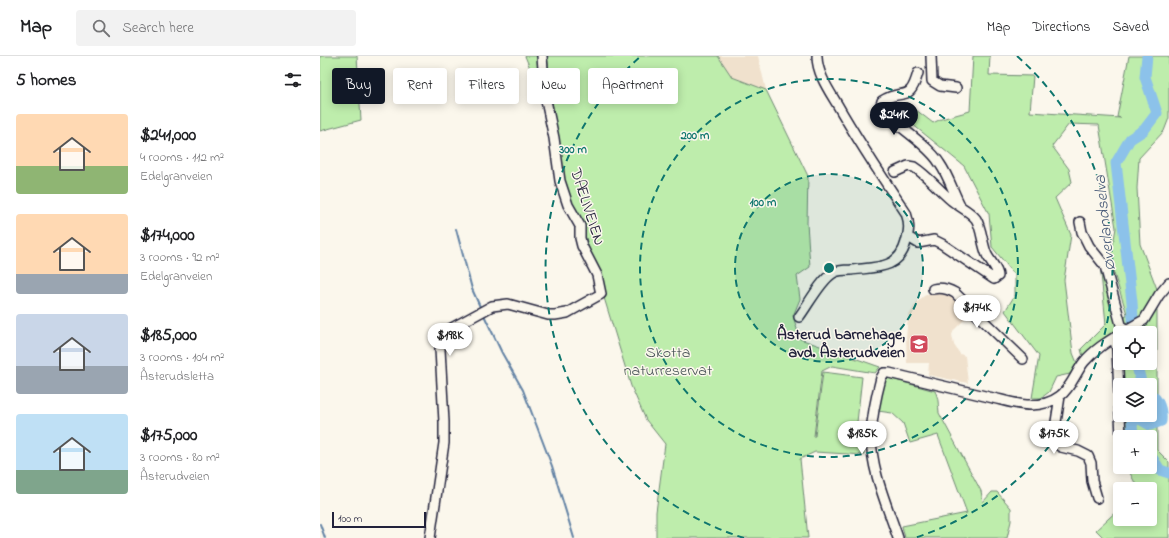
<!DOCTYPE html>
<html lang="en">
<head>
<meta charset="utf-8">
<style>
	body { margin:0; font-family:"Indie Flower",sans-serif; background:#f2f2f2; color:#202124; height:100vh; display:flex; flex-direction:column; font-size:15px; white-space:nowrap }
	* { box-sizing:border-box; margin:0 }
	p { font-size:13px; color:#757577 }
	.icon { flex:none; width:22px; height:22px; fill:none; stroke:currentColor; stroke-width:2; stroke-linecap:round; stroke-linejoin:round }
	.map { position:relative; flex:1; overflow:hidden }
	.details { display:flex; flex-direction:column; background:#fff; width:320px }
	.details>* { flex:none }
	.top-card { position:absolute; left:12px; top:12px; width:380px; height:36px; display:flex; gap:8px }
	.tools { position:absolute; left:793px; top:270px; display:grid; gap:8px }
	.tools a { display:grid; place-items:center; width:44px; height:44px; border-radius:4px; background:#fff; box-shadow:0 2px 10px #0003; font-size:20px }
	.scale { position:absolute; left:12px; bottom:10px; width:94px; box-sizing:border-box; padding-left:4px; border:2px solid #22223b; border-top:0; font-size:11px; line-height:14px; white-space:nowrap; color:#22223b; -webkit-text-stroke:3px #fbf7ec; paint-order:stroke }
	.price { position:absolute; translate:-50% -34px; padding:0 9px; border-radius:14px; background:#fff; color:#222; font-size:13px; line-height:26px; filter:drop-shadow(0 1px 2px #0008) }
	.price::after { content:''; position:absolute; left:50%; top:24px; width:12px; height:9px; margin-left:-6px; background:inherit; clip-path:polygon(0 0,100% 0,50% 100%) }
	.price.on { background:#111827; color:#fff }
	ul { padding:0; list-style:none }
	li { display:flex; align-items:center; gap:12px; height:100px; padding:0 16px }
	li span { display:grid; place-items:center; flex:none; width:112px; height:80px; border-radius:4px; color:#555 }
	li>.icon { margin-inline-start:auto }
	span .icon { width:48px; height:48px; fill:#fffc; stroke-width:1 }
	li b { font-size:17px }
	h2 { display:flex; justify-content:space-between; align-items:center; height:48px; padding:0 16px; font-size:17px }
	.pill { padding:0 14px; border-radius:4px; background:#fff; box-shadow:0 2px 10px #0003; font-size:14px; line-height:36px }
	.pill.on { background:#111827; color:#fff }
	header { display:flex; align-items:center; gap:24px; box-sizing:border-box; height:56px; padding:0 20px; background:#fff; border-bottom:1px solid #e0e0e0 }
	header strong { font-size:19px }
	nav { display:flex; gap:22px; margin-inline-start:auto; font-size:14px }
	.search { width:280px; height:36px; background:#f2f2f2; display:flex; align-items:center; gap:10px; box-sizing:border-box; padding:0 14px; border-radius:4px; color:#757577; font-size:15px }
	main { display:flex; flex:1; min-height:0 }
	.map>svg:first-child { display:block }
	.built { fill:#f0e1cd }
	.green { fill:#beedac; stroke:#708874; fill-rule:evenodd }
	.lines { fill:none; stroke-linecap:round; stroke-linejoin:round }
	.stream { stroke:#6282a4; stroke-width:2 }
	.river { stroke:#8cc2ea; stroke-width:11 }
	.minor-casing { stroke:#22223b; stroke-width:12 }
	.minor { stroke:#fbf7ec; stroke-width:9 }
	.ring { fill:none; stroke:#0f766e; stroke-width:2; stroke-dasharray:7 5 }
	.labels { text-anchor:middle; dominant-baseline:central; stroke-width:3; stroke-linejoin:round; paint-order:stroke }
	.street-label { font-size:16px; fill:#22223b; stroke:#fbf7ec }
	.poi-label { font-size:16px; font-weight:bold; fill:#22223b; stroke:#fbf7ec; text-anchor:end }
	.park-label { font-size:16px; fill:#495557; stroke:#fbf7ec }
	.water-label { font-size:17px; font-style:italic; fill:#475a78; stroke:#fbf7ec }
	.centre { fill:#0f766e; stroke:#fbf7ec; stroke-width:2 }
	.ring-label { font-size:12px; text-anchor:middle; font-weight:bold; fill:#0f766e; stroke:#fbf7ec; stroke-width:3; stroke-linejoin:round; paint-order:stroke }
</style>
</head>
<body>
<header>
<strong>Map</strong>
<div class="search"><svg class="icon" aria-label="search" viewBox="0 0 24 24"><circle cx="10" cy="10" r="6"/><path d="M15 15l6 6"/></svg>Search here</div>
<nav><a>Map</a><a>Directions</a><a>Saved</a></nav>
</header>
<main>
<section class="details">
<h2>5 homes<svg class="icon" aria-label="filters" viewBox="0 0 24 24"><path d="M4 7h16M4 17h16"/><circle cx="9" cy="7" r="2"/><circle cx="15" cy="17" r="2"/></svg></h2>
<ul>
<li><span style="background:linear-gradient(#ffd9b3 65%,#8fb573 0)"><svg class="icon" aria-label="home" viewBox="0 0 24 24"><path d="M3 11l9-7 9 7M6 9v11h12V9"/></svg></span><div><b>$241,000</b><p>4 rooms · 112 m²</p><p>Edelgranveien</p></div></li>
<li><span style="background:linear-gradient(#ffd9b3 75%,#9aa5b1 0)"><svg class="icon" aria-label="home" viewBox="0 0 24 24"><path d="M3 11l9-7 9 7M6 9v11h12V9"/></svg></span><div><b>$174,000</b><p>3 rooms · 92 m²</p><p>Edelgranveien</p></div></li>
<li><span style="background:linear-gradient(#c9d6e8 65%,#9aa5b1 0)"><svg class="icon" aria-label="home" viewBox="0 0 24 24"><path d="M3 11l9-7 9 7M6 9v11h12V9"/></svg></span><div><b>$185,000</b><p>3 rooms · 104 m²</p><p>Åsterudsletta</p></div></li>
<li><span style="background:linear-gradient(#bfe0f5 70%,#7fa58c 0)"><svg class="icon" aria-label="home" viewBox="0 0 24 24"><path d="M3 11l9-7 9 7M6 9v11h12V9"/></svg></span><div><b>$175,000</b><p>3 rooms · 80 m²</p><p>Åsterudveien</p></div></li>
</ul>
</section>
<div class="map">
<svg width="849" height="482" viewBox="0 0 849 482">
	<rect width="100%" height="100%" fill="#fbf7ec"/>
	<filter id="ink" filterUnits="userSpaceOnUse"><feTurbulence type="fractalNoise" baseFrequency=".025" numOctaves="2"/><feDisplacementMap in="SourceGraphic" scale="8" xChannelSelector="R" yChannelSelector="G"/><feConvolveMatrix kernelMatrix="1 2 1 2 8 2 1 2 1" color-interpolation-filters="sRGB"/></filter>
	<g filter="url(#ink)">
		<!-- built -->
		<path class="built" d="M398 0H438L446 34 412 21Z
			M616 234 629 235 652 256 634 274 632 279 634 289 640 298 645 300 648 327 608 319 609 307H587L586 282 588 261 597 246 604 240Z"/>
		<!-- green -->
		<path class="green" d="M0 0H37L41 64 0 75Z
			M205 0H221L222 13 212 17Z
			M227 0H398L412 21 446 34 488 120 487 167 490 211 477 220 480 243 473 260 480 283 560 311 555 317 512 310 502 315 494 380H495L503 316 542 321 535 384 544 385V399L495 396 480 403 488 482H336V456L345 388 326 364 311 330 260 163 248 138 240 114Z
			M653 0H670L669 19 713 20 710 56 801 62 797 61 809 0H849V62L844 75 819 102 817 132 820 188 837 233V394L849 406V482H784L776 474 800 452V463H830V433H818L807 411H830V381H801L795 279 807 258 790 205 796 172 779 69 749 68 732 90 749 113 752 126 735 142 751 179 744 224 753 297 757 307 750 318 736 321 729 336 721 342H712L719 300 685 255 695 239V219L672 191 669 158 644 110 571 51 587 47 613 67 621 63 650 55ZM800 277H830V307H800ZM800 329H830V359H800Z
			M780 208 800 268 792 279 763 301 761 293 786 268Z
			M565 321 615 335C619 343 618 349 619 357L661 435 663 446 672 436H677L691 452V465L687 482H585L582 470 647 457 618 379 590 387 583 367 572 357 558 355Z"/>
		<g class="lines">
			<!-- stream -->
			<path class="stream" d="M136 173 152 233 161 253
				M163 257 182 297 203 334 232 410 254 482
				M0 468 5 482"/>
			<!-- river -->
			<path class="river" d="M814 277 812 246 796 107 810 83 824 74 837 57 825 21 827 0
				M816 307 822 329
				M813 381 812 367 818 362 830 369 841 365C842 354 839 344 830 338
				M830 404 833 403 840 414 849 417"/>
			<defs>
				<path id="minor" d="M611 0 612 25 620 30 636 32
					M598 17C589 49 583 31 562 45L560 53 563 57C579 70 611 92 620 108 629 121 633 136 640 149
					M575 116 588 110 594 111C608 120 618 133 631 144 638 150 650 155 656 163 662 173 662 188 667 199 670 205 678 213 678 220L674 223 622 188 614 184 598 187 588 181
					M760 166 762 176 769 190 785 210 803 276
					M613 233C622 231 628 233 635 237L703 303
					M479 261C488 249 501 224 513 217 518 214 525 214 531 214 555 211 579 214 586 186 589 175 590 168 586 157 562 121 538 85 517 48 508 33 497 17 497 0
					M801 277 824 264 839 239 849 227
					M794 282 797 293 801 381
					M740 340 734 379 735 387 741 391 758 395 768 400 771 407 772 425 777 442
					M110 482 124 387V366L120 293C121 284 124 279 130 273L172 250 188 248 228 259H235L247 257 281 238 277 219 262 190 260 182V170L248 149 240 125 234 82 225 40 222 0
					M578 482C567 449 551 415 551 379 552 360 556 341 561 322L564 317H569C602 325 636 333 669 341 683 344 697 349 711 349 721 349 732 346 740 340 751 332 756 316 764 306 774 294 787 286 800 278"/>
			</defs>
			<!-- minor casing -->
			<use href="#minor" class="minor-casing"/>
			<!-- minor -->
			<use href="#minor" class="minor"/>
		</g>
	</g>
	<!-- distance rings -->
	<circle cx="509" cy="212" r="94" fill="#0f766e" fill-opacity=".12"/>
	<g class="ring">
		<circle cx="509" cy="212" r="94"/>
		<circle cx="509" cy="212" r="189"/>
		<path d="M424 482A283 283 0 0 1 321 0M697 0A283 283 0 0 1 594 482"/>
	</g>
	<!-- icons -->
	<defs>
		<symbol id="school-square" viewBox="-11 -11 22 22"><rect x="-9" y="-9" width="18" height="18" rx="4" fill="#d1495b" stroke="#fbf7ec"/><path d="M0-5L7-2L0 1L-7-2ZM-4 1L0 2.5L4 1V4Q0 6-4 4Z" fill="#fff"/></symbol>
	</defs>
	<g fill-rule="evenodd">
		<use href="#school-square" x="588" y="277" width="22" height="22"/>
	</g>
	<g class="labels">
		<!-- street labels -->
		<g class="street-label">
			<text transform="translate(267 151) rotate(72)">DÆLIVEIEN</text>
		</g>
		<!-- poi labels -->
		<g class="poi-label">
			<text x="585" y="279">Åsterud barnehage,<tspan x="585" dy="18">avd. Åsterudveien</tspan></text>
		</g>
		<!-- park labels -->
		<g class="park-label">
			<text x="348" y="297">Skotta<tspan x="348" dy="18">naturreservat</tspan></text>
		</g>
		<!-- water labels -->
		<g class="water-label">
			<text transform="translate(785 167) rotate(-96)">Øverlandselva</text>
		</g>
	</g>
	<circle cx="509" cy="212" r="6" class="centre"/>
	<g class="ring-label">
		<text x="375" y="83">200 m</text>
		<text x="253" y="97">300 m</text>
		<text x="443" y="150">100 m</text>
	</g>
</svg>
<div class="tools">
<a><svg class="icon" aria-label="locate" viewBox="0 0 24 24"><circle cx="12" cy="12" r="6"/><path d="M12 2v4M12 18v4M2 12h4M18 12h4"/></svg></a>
<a><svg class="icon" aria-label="layers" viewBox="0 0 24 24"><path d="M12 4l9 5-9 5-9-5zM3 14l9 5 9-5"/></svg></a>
<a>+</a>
<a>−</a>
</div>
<div class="scale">100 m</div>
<b class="price on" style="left:574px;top:80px">$241K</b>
<b class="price" style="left:657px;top:273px">$174K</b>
<b class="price" style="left:130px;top:301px">$198K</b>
<b class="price" style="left:542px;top:399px">$185K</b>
<b class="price" style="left:734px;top:399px">$175K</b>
<div class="top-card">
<a class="pill on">Buy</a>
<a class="pill">Rent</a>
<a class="pill">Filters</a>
<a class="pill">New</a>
<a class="pill">Apartment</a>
</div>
</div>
</main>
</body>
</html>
